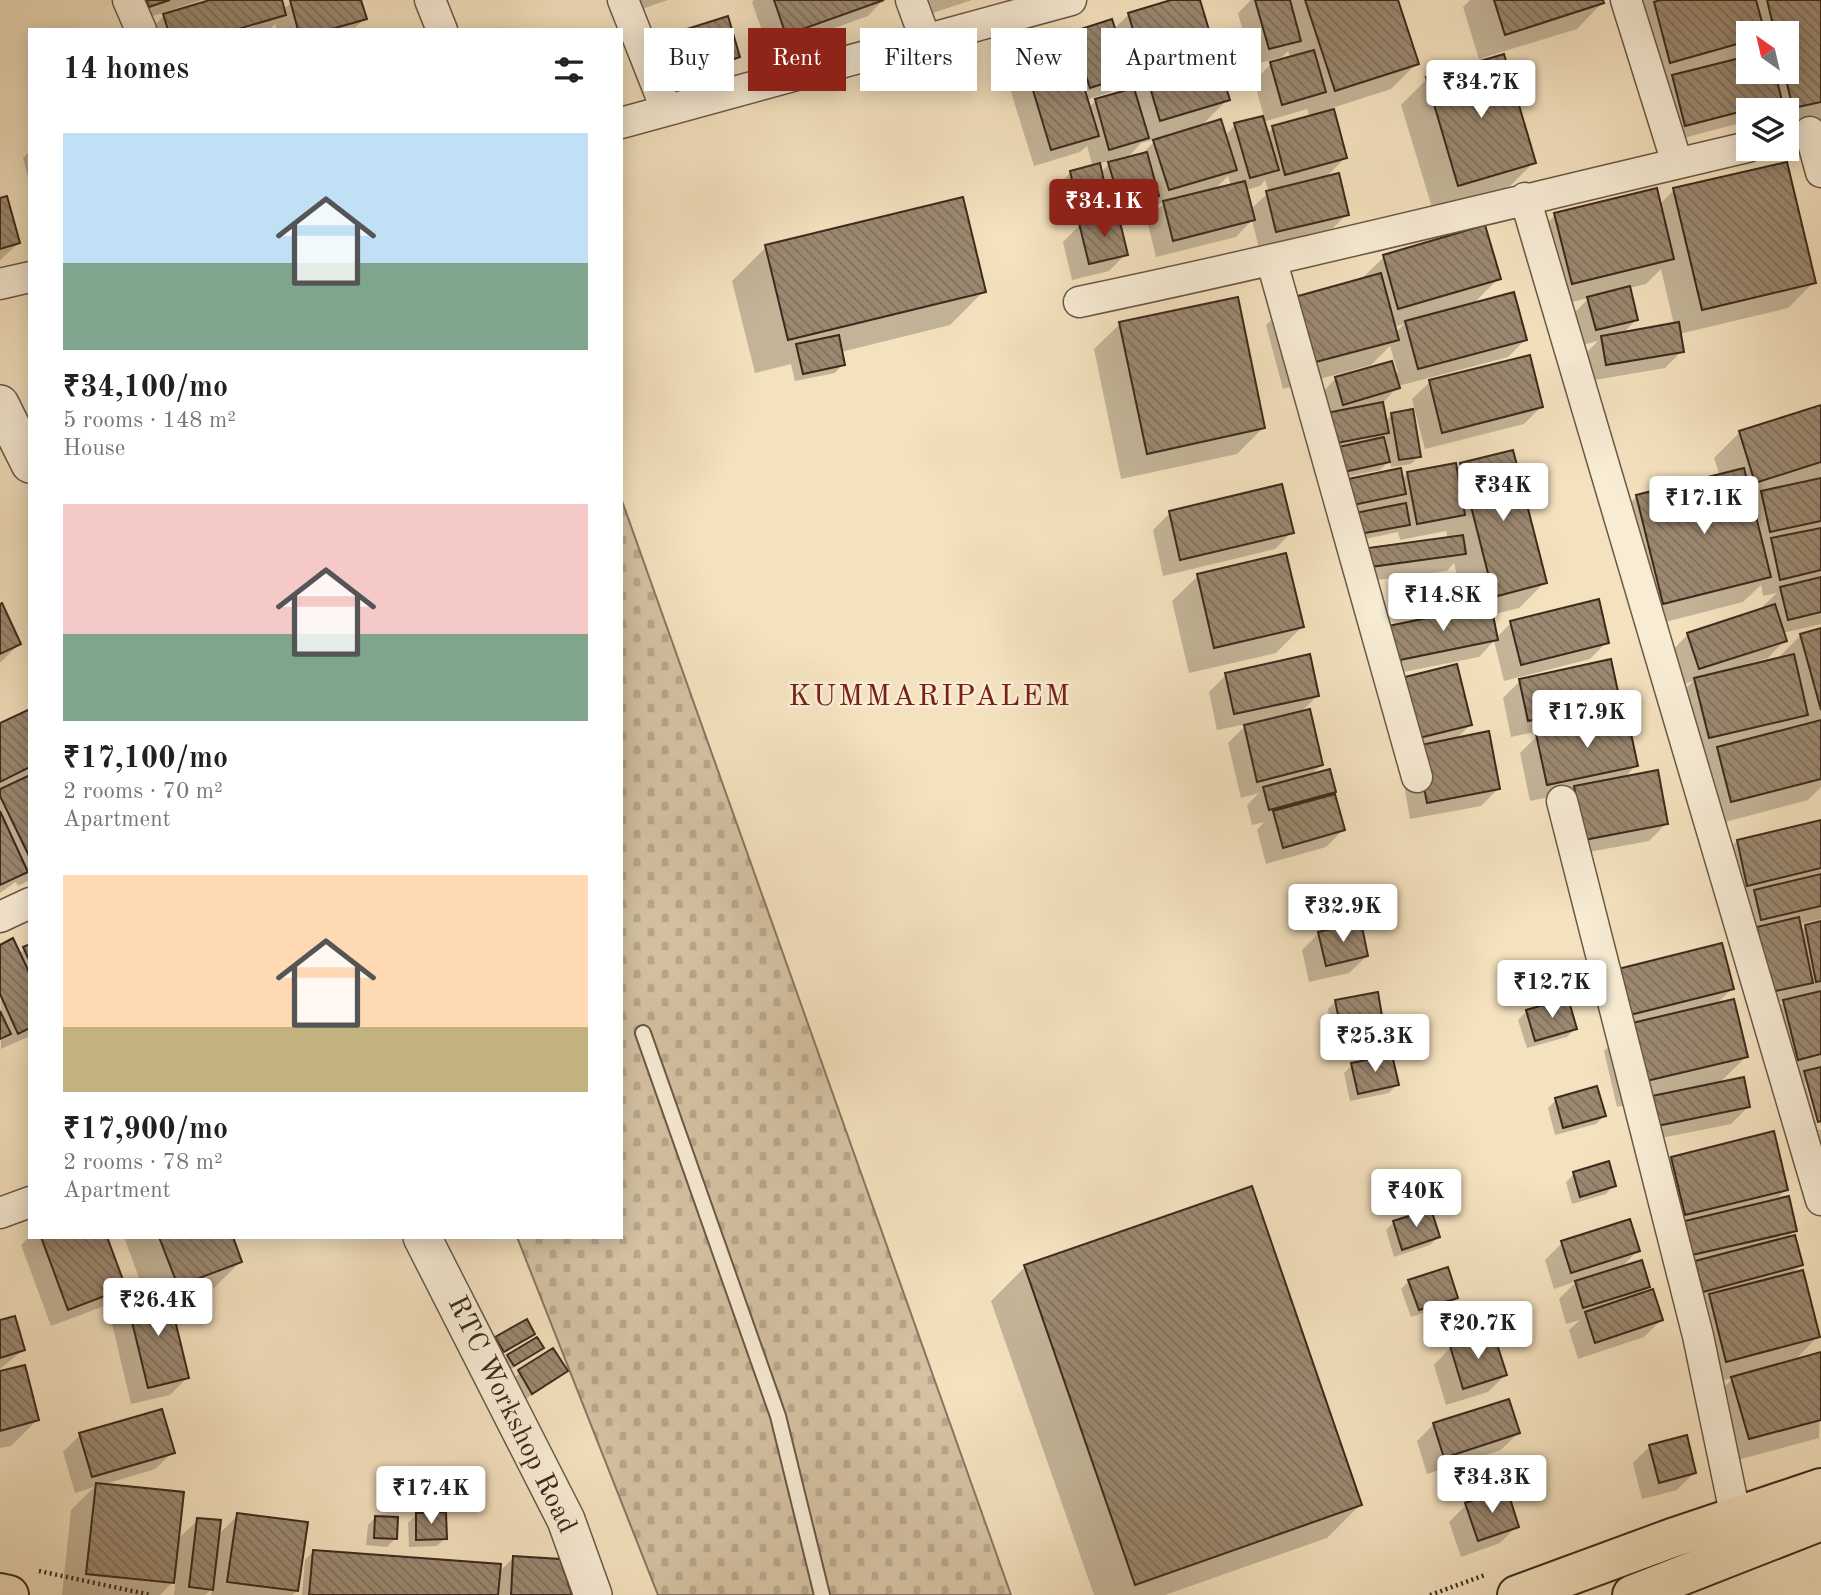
<!DOCTYPE html>
<html lang="en">
<head>
<meta charset="utf-8">
<style>
	body { margin:0; font-family:"Old Standard TT",serif; background:#f2f2f2; color:#202124; height:100vh; display:flex; flex-direction:column; font-size:26px; white-space:nowrap }
	* { box-sizing:border-box; margin:0 }
	p { font-size:23px; color:#757577 }
	.icon { flex:none; width:38px; height:38px; fill:none; stroke:currentColor; stroke-width:2; stroke-linecap:round; stroke-linejoin:round }
	.map { position:relative; flex:1; overflow:hidden }
	.details { position:absolute; left:28px; top:28px; width:595px; height:1211px; display:flex; flex-direction:column; background:#fff; border-radius:0px; box-shadow:0 4px 18px #0003 }
	.details>* { flex:none }
	.banner { position:absolute; left:644px; top:28px; width:665px; height:63px; display:flex; gap:14px }
	.needle { width:46px; rotate:326deg }
	.tools { position:absolute; left:1736px; top:21px; display:grid; gap:14px }
	.tools a { display:grid; place-items:center; width:63px; height:63px; border-radius:0px; background:#fff; box-shadow:0 4px 18px #0003; font-size:35px }
	.price { position:absolute; translate:-50% -60px; padding:0 16px; border-radius:7px; background:#fff; color:#222; font-size:23px; line-height:46px; filter:drop-shadow(0 2px 4px #0008) }
	.price::after { content:''; position:absolute; left:50%; top:42px; width:21px; height:16px; margin-left:-10px; background:inherit; clip-path:polygon(0 0,100% 0,50% 100%) }
	.price.selected { background:#8f2418; color:#fff }
	ul { padding:0; list-style:none }
	li { display:grid; align-content:center; gap:14px; height:371px; padding:0 35px }
	li span { display:grid; place-items:center; height:217px; border-radius:0px; color:#555 }
	li>.icon { margin-inline-start:auto }
	span .icon { width:126px; height:126px; fill:#fffc; stroke-width:1 }
	li b { font-size:30px }
	h2 { display:flex; justify-content:space-between; align-items:center; height:84px; padding:0 35px; font-size:30px }
	.chip { padding:0 24px; border-radius:0px; background:#fff; box-shadow:0 4px 18px #0003; font-size:24px; line-height:63px }
	.chip.selected { background:#8f2418; color:#fff }
	.map>svg:first-child { display:block }
	.cemetery { fill:url(#cemetery-stones); stroke:#897660; stroke-width:2 }
	.shadow { fill:#0003; fill-rule:evenodd }
	.building { fill:url(#building-back-hatch); stroke:#3d2a1d; stroke-width:2 }
	.lines { fill:none; stroke-linecap:round; stroke-linejoin:round }
	.service-casing { stroke:#6b5845; stroke-width:18 }
	.minor-casing { stroke:#6b5845; stroke-width:33 }
	.tertiary-casing { stroke:#6b5845; stroke-width:40 }
	.primary-casing { stroke:#3d2a1d; stroke-width:42 }
	.trunk-casing { stroke:#3d2a1d; stroke-width:42 }
	.path { stroke:#3d2a1d; stroke-width:4.5; stroke-dasharray:2 3.5; stroke-linecap:butt }
	.service { stroke:#f8ecd5; stroke-width:14 }
	.minor { stroke:#f8ecd5; stroke-width:30 }
	.tertiary { stroke:#f8ecd5; stroke-width:37 }
	.primary { stroke:#f4e1be; stroke-width:38 }
	.trunk { stroke:#f4e1be; stroke-width:38 }
	.labels { text-anchor:middle; dominant-baseline:central; stroke-width:5; stroke-linejoin:round; paint-order:stroke }
	.street-label { font-size:28px; fill:#3d2a1d; stroke:#f8ecd5 }
	.neighbourhood-label { font-size:30px; letter-spacing:2px; fill:#7a1f14; stroke:#f8ecd5 }
</style>
</head>
<body>
<div class="map">
<svg width="1821" height="1595" viewBox="0 0 1821 1595">
	<defs>
		<pattern id="cemetery-stones" width="16" height="16" patternUnits="userSpaceOnUse" patternTransform="scale(1.75)"><rect width="16" height="16" fill="#d5c2a3"/><path d="M2 7V4a2 2 0 0 1 4 0v3zM10 15v-3a2 2 0 0 1 4 0v3z" fill="#b8a78c"/></pattern>
		<pattern id="building-back-hatch" width="6" height="6" patternUnits="userSpaceOnUse" patternTransform="scale(1.75)"><rect width="6" height="6" fill="#9c8971"/><path d="M-1 5l2 2M0 0l6 6M5-1l2 2" fill="none" stroke="#80705c"/></pattern>
	</defs>
	<rect width="100%" height="100%" fill="#f4e1be"/>
	<filter id="stains"><feTurbulence type="fractalNoise" baseFrequency=".00286" numOctaves="4"/><feColorMatrix values="0 0 0 0 .2 0 0 0 0 .09 0 0 0 0 .02 0 0 0 .5 -.17"/></filter>
	<radialGradient id="worn" r=".72"><stop offset=".6" stop-color="#630" stop-opacity="0"/><stop offset="1" stop-color="#630" stop-opacity=".3"/></radialGradient>
	<!-- cemetery -->
	<path class="cemetery" d="M621 498 1011 1595H658L517 1237H621Z"/>
	<!-- shadow -->
	<path class="shadow" d="M124 0H201L132 23Z
		M216 0H280L283 9 296 0H359L365 18 353 30H277L275 24 269 30H241L266 22V19L229 30H150L167 13Z
		M625 0H668L630 13Z
		M754 0H883L868 16 769 51 752 2Z
		M929 0H972L933 13Z
		M1177 0H1199L1228 99 1200 127 1225 136 1235 125 1264 117 1254 81 1271 64 1291 59 1288 51 1282 57 1252 65 1238 13 1251 0H1396L1417 63 1391 89 1332 108 1345 158 1324 179 1347 214 1330 231 1259 248 1252 220 1236 237 1156 257 1147 220 1165 202 1152 206 1150 202 1140 213 1117 219 1126 254 1109 271 1072 280 1063 242 1080 225 1103 219 1101 211 1072 218 1063 180 1071 172 1093 167 1087 146 1080 152 1034 166 1003 66 1020 49 1068 39 1073 34 1113 30 1129 14ZM1117 86 1119 94 1095 101 1089 108 1086 100 1111 92ZM1307 109 1310 118 1273 128 1267 134 1263 122ZM1157 139 1140 156 1115 162V159L1130 155 1141 143ZM1114 159 1100 173 1099 164ZM1228 176 1231 186 1214 190ZM1265 180 1269 192 1251 209 1246 190 1260 186Z
		M1470 0H1602V3L1577 29 1479 59 1463 7Z
		M1614 0H1821V120L1787 128V110H1748V121L1668 142 1656 94 1669 80 1645 87ZM1748 33H1787V72H1748V58L1740 60 1748 52Z
		M666 38 738 57 721 74 660 93 648 55Z
		M1427 79 1534 162 1508 188 1433 211 1401 105Z
		M30 151V185L23 158Z
		M1674 190 1814 282 1788 308 1679 334 1682 351 1665 368 1589 381 1585 354 1598 341 1579 346 1571 316 1589 298 1546 308 1530 240 1555 215 1659 205ZM1661 269 1674 325 1622 334 1637 319 1629 288 1646 284Z
		M0 200 19 243 0 260Z
		M1484 227 1499 278 1472 305 1512 294 1525 340 1508 357 1398 386 1382 404 1385 421 1392 415 1411 411 1419 456 1411 464 1391 467 1390 460 1380 470 1331 480 1327 458 1315 460 1310 432 1325 417 1319 396 1336 378 1391 363 1394 374 1398 373 1390 346 1371 365 1283 389 1266 325 1292 300 1359 281 1384 257ZM1404 324 1395 333 1394 327ZM1385 434 1388 450 1385 451 1382 438ZM1370 435V438L1324 447 1323 444Z
		M766 247 984 291 950 325 841 352 843 364 835 373 795 381 791 364 755 373 732 281Z
		M1120 324 1263 428 1237 454 1121 479 1094 349Z
		M1430 382 1541 407 1524 424 1425 449 1412 399Z
		M1821 407V624L1782 633 1785 640 1768 658 1747 664V667L1776 660 1801 635 1821 630V787L1808 800 1706 827 1692 774 1709 757 1683 763 1670 705 1693 681 1682 685 1671 652 1688 634 1764 609 1763 606 1777 593 1763 596 1761 585 1743 602 1638 629 1612 522 1637 496 1720 476 1714 458 1740 432Z
		M1461 465 1545 582 1519 608 1491 615 1496 638 1511 623 1607 642 1590 659 1504 681 1494 641 1479 657 1378 677 1371 644 1466 611 1454 563 1447 571 1354 583 1352 567 1448 539 1446 531 1400 540 1398 532 1351 542 1327 499 1401 480 1408 473 1455 471Z
		M1170 513 1292 532 1275 549 1163 576 1153 530Z
		M1198 576 1302 627 1276 653 1189 673 1172 601Z
		M0 606 19 644 0 663Z
		M1226 675 1317 696 1299 714 1321 765 1310 776 1334 791 1327 798 1343 830 1326 847 1266 864 1257 830 1264 822 1252 825 1247 805 1259 793 1241 798 1228 743 1247 724 1217 730 1209 692Z
		M1406 678 1470 725 1455 740 1498 789 1481 806 1410 819 1389 696Z
		M1520 681 1618 701 1601 718 1511 737 1503 698Z
		M30 711V880L18 886 16 882 0 893V725Z
		M1537 736 1636 765 1623 779 1666 824 1649 841 1567 856 1569 793 1530 801 1520 753Z
		M1821 821V919L1799 924 1800 932 1806 926 1821 923V1127L1809 1082H1805L1818 1130H1821V1198L1807 1146 1821 1132 1801 1138 1788 1090 1801 1077 1772 1084 1758 1027 1784 1001 1754 1008 1738 908 1749 897 1730 902 1720 858 1737 841Z
		M1319 933 1367 956 1349 973 1309 982 1302 950Z
		M30 946V1036L1 1049 0 947 18 954Z
		M1602 987 1732 989 1715 1005 1746 1057 1718 1084 1748 1107 1731 1124 1636 1143 1646 1100 1617 1107 1604 1051 1627 1028Z
		M1567 1000 1575 1029 1567 1037 1527 1048 1518 1020 1526 1012Z
		M1336 1001 1382 1022 1373 1030 1333 1037 1328 1009Z
		M1352 1065 1397 1084 1389 1093 1350 1101 1344 1073Z
		M1556 1100 1604 1116 1596 1124 1555 1135 1548 1108Z
		M1672 1159 1786 1189 1774 1202 1795 1230 1787 1238 1801 1265 1791 1274 1818 1336 1793 1362 1821 1354 1819 1438 1723 1464 1707 1404 1733 1378 1700 1386 1647 1184Z
		M1574 1174 1614 1185 1606 1194 1572 1204 1566 1182Z
		M1394 1222 1438 1237 1430 1245 1394 1257 1386 1230Z
		M30 1236 106 1237 124 1288 107 1305 51 1326 21 1245Z
		M124 1237H231L240 1262 215 1287 170 1304 187 1378 170 1395 131 1404 110 1315 127 1298 145 1294Z
		M1562 1243 1638 1250 1620 1269 1648 1286 1639 1295 1661 1320 1644 1337 1578 1359 1569 1330 1580 1320 1566 1324 1559 1299 1577 1281 1554 1289 1545 1260Z
		M1025 1267 1360 1505 1327 1538 1165 1595H1094L991 1301Z
		M1409 1281 1456 1297 1448 1305 1411 1317 1401 1289Z
		M0 1322 23 1350 0 1369Z
		M533 1333 495 1358 488 1347 496 1338Z
		M1451 1347 1505 1375 1488 1392 1446 1405 1434 1365Z
		M542 1348 505 1373 500 1364 508 1356Z
		M552 1350 565 1371 523 1401 511 1380Z
		M0 1373 37 1420 11 1446 0 1448Z
		M1434 1424 1518 1433 1501 1450 1427 1474 1417 1441Z
		M80 1435 173 1452 155 1469 102 1485 177 1540 198 1520 217 1536 238 1515 297 1591 292 1595H211L213 1588 205 1595H174L176 1579 160 1595H62L71 1510 94 1487 75 1493 63 1452Z
		M1650 1446 1694 1473 1677 1490 1642 1499 1633 1463Z
		M1466 1505 1517 1526 1500 1543 1461 1557 1449 1522Z
		M416 1515 445 1538 437 1546 409 1547 408 1523Z
		M376 1517 395 1539 387 1547 366 1545 368 1525Z
		M313 1552 498 1573 514 1557 571 1595H302L305 1560Z"/>
	<!-- building -->
	<path class="building" d="M146 0H170L149 7Z
		M210 0H282L286 15 235 30H168L163 14Z
		M290 0H361L367 19 328 30H298Z
		M774 0H884L786 35Z
		M1171 0H1200L1230 100 1160 121 1128 13Z
		M1255 0H1290L1301 41 1269 49Z
		M1305 0H1398L1419 64 1335 91Z
		M1494 0H1603L1604 3 1505 35Z
		M1660 0H1756L1765 33H1748V41L1670 63 1654 2Z
		M1767 0H1821V102L1793 108 1784 72 1787 33H1775Z
		M728 16 740 57 677 77 665 36Z
		M1112 19 1130 75 1090 88 1072 32Z
		M1067 32 1099 136 1051 150 1020 47Z
		M1314 50 1326 92 1282 105 1270 62Z
		M1504 54 1536 163 1458 186 1426 77Z
		M1748 56V72H1775L1782 101 1685 126 1672 75Z
		M1134 88 1149 138 1109 150 1095 99Z
		M1334 109 1347 158 1285 175 1272 126Z
		M1263 116 1279 170 1250 178 1234 123Z
		M1221 119 1237 170 1169 190 1153 140Z
		M1147 152 1159 196 1121 206 1108 162Z
		M1787 162 1816 283 1702 310 1673 188Z
		M1100 163 1109 204 1079 211 1070 171Z
		M1339 173 1349 215 1276 232 1266 191Z
		M1245 181 1255 220 1173 241 1163 201Z
		M1657 188 1674 259 1572 284 1554 213Z
		M7 196 20 243 0 249V198Z
		M963 197 986 292 788 340 765 245Z
		M1118 214 1128 255 1089 264 1079 223Z
		M1485 225 1501 279 1398 309 1383 255Z
		M1381 273 1399 340 1308 364 1291 298Z
		M1630 286 1638 320 1596 330 1587 297Z
		M1514 292 1527 340 1418 369 1405 321Z
		M1238 297 1265 428 1147 454 1119 322Z
		M1679 322 1684 352 1606 365 1601 336Z
		M839 335 845 365 803 374 796 344Z
		M1530 355 1543 407 1442 433 1429 380Z
		M1392 361 1400 388 1343 405 1335 377Z
		M1383 402 1389 433 1332 444 1326 413Z
		M1821 405V462L1755 483 1739 431Z
		M1413 409 1421 457 1399 460 1391 413Z
		M1384 437 1390 462 1339 473 1334 448Z
		M1513 450 1547 583 1494 597 1460 463Z
		M1456 463 1465 515 1417 524 1407 472Z
		M1401 468 1406 494 1348 506 1343 480Z
		M1744 468 1771 577 1663 604 1636 495Z
		M1821 478V521L1770 532 1761 491Z
		M1282 484 1294 533 1180 560 1169 511Z
		M1406 503 1410 525 1359 534 1355 513Z
		M1821 528V570L1780 580 1771 538Z
		M1463 535 1466 554 1370 567 1368 548Z
		M1286 553 1304 627 1214 648 1197 574Z
		M1821 577V612L1788 620 1780 587Z
		M1599 599 1609 643 1521 665 1510 621Z
		M2 603 21 644 0 654V604Z
		M1775 604 1787 641 1699 669 1687 633Z
		M1491 605 1498 640 1395 661 1388 626Z
		M1821 628V710L1800 634Z
		M1310 654 1319 696 1234 714 1225 673Z
		M1794 654 1808 715 1709 738 1694 678Z
		M1611 659 1620 701 1528 721 1519 679Z
		M1457 664 1472 725 1419 738 1405 677Z
		M30 709V767L0 782V723Z
		M1310 709 1323 765 1257 782 1244 725Z
		M1627 715 1638 766 1547 785 1536 734Z
		M1821 720V779L1731 802 1717 747Z
		M1489 731 1500 789 1427 803 1416 746Z
		M1330 769 1336 792 1269 810 1263 787Z
		M1658 770 1668 824 1584 840 1574 786Z
		M30 775V858L0 796V789Z
		M1335 794 1345 830 1283 848 1273 811Z
		M0 811 28 872 0 885Z
		M1821 820V868L1747 886 1737 840Z
		M1821 874V906L1761 920 1754 890Z
		M1799 917 1813 983 1771 992 1757 927Z
		M1821 921V981L1816 982 1805 925Z
		M1361 922 1368 956 1326 966 1318 932Z
		M13 938 30 974V1028L18 1034 0 994V945Z
		M1722 943 1734 989 1630 1015 1618 969Z
		M30 944V962L23 947Z
		M1821 991V1054L1798 1060 1783 1000Z
		M1378 992 1383 1022 1341 1030 1335 1000Z
		M1568 998 1577 1029 1535 1041 1526 1010Z
		M1734 999 1748 1057 1642 1082 1628 1024Z
		M0 1011 11 1034 0 1039Z
		M1392 1055 1399 1085 1358 1094 1351 1063Z
		M1821 1067V1121L1818 1122 1804 1071Z
		M1744 1077 1750 1107 1652 1127 1647 1097Z
		M1597 1086 1606 1116 1563 1128 1555 1098Z
		M1774 1131 1788 1190 1685 1215 1671 1157Z
		M1609 1161 1616 1186 1580 1197 1573 1172Z
		M1252 1186 1362 1505 1135 1585 1024 1265Z
		M1789 1196 1797 1231 1692 1255 1685 1221Z
		M1431 1209 1440 1237 1402 1250 1393 1221Z
		M1630 1219 1640 1251 1571 1273 1561 1241Z
		M1795 1235 1803 1265 1703 1292 1695 1261Z
		M41 1237H107L126 1288 68 1310Z
		M159 1237H233L242 1262 178 1286Z
		M1642 1260 1650 1287 1583 1308 1575 1281Z
		M1448 1267 1458 1298 1419 1310 1408 1280Z
		M1803 1270 1820 1337 1726 1362 1709 1294Z
		M167 1287 189 1378 148 1388 126 1297Z
		M1653 1289 1663 1320 1595 1343 1585 1312Z
		M15 1316 25 1350 0 1358V1320Z
		M527 1319 535 1334 504 1352 495 1337Z
		M1493 1332 1507 1375 1463 1389 1450 1346Z
		M537 1337 544 1348 514 1366 507 1355Z
		M553 1348 568 1371 532 1394 518 1370Z
		M1821 1352V1420L1749 1439 1731 1377Z
		M25 1365 39 1420 0 1431V1371Z
		M1509 1399 1520 1433 1444 1458 1433 1423Z
		M162 1409 175 1453 92 1477 79 1433Z
		M1687 1435 1696 1473 1659 1483 1649 1445Z
		M96 1483 184 1492 174 1583 86 1574Z
		M1507 1489 1519 1527 1478 1541 1465 1503Z
		M446 1512 447 1539 416 1540V1513Z
		M237 1513 308 1522 298 1591 227 1582Z
		M375 1516 398 1517 397 1539 374 1538Z
		M197 1518 221 1520 213 1590 189 1587Z
		M313 1550 501 1564 498 1595H309Z
		M513 1556 560 1559 572 1595H511Z"/>
	<g class="lines">
		<defs>
			<path id="service" d="M643 1033 778 1416 822 1595"/>
			<path id="minor" d="M128 0 141 30
				M430 0 442 30
				M623 0 666 109
				M911 0 926 41
				M1626 0 1677 163
				M621 123 1071 0
				M1810 132 1821 172
				M1525 198 1821 1200
				M1272 262 1417 777
				M0 284 30 277
				M1079 302C1303 255 1525 199 1748 147
				M1562 801 1698 1336 1736 1518
				M0 917 30 903
				M0 1213 30 1202"/>
			<path id="tertiary" d="M0 404 30 464
				M422 1237 566 1520 593 1595"/>
			<path id="primary" d="M0 1593 9 1595
				M1517 1595 1672 1538 1821 1488"/>
			<path id="trunk" d="M1632 1595 1821 1521"/>
		</defs>
		<!-- service casing -->
		<use href="#service" class="service-casing"/>
		<!-- minor casing -->
		<use href="#minor" class="minor-casing"/>
		<!-- tertiary casing -->
		<use href="#tertiary" class="tertiary-casing"/>
		<!-- primary casing -->
		<use href="#primary" class="primary-casing"/>
		<!-- trunk casing -->
		<use href="#trunk" class="trunk-casing"/>
		<!-- path -->
		<path class="path" d="M39 1571 151 1595
			M1430 1595 1485 1575"/>
		<!-- service -->
		<use href="#service" class="service"/>
		<!-- minor -->
		<use href="#minor" class="minor"/>
		<!-- tertiary -->
		<use href="#tertiary" class="tertiary"/>
		<!-- primary -->
		<use href="#primary" class="primary"/>
		<!-- trunk -->
		<use href="#trunk" class="trunk"/>
	</g>
	<g class="labels">
		<!-- street labels -->
		<g class="street-label">
			<text transform="translate(511 1415) rotate(64)">RTC Workshop Road</text>
		</g>
		<!-- neighbourhood labels -->
		<g class="neighbourhood-label">
			<text x="930" y="697">KUMMARIPALEM</text>
		</g>
	</g>
	<rect width="100%" height="100%" filter="url(#stains)"/>
	<rect width="100%" height="100%" fill="url(#worn)"/>
</svg>
<div class="tools">
<a><svg class="needle" viewBox="-14 -14 28 28"><path d="M0-13l5 13h-10z" fill="#e53935"/><path d="M0 13l5-13h-10z" fill="#757577"/></svg></a>
<a><svg class="icon" aria-label="layers" viewBox="0 0 24 24"><path d="M12 4l9 5-9 5-9-5zM3 14l9 5 9-5"/></svg></a>
</div>
<b class="price" style="left:1481px;top:120px">₹34.7K</b>
<b class="price selected" style="left:1104px;top:239px">₹34.1K</b>
<b class="price" style="left:1503px;top:523px">₹34K</b>
<b class="price" style="left:1704px;top:536px">₹17.1K</b>
<b class="price" style="left:1443px;top:633px">₹14.8K</b>
<b class="price" style="left:1587px;top:750px">₹17.9K</b>
<b class="price" style="left:1343px;top:944px">₹32.9K</b>
<b class="price" style="left:1552px;top:1020px">₹12.7K</b>
<b class="price" style="left:1375px;top:1074px">₹25.3K</b>
<b class="price" style="left:1416px;top:1229px">₹40K</b>
<b class="price" style="left:158px;top:1338px">₹26.4K</b>
<b class="price" style="left:1478px;top:1361px">₹20.7K</b>
<b class="price" style="left:1492px;top:1515px">₹34.3K</b>
<b class="price" style="left:431px;top:1526px">₹17.4K</b>
<div class="banner">
<a class="chip">Buy</a>
<a class="chip selected">Rent</a>
<a class="chip">Filters</a>
<a class="chip">New</a>
<a class="chip">Apartment</a>
</div>
<section class="details">
<h2>14 homes<svg class="icon" aria-label="filters" viewBox="0 0 24 24"><path d="M4 7h16M4 17h16"/><circle cx="9" cy="7" r="2"/><circle cx="15" cy="17" r="2"/></svg></h2>
<ul>
<li><span style="background:linear-gradient(#bfe0f5 60%,#7fa58c 0)"><svg class="icon" aria-label="home" viewBox="0 0 24 24"><path d="M3 11l9-7 9 7M6 9v11h12V9"/></svg></span><div><b>₹34,100/mo</b><p>5 rooms · 148 m²</p><p>House</p></div></li>
<li><span style="background:linear-gradient(#f6c9c9 60%,#7fa58c 0)"><svg class="icon" aria-label="home" viewBox="0 0 24 24"><path d="M3 11l9-7 9 7M6 9v11h12V9"/></svg></span><div><b>₹17,100/mo</b><p>2 rooms · 70 m²</p><p>Apartment</p></div></li>
<li><span style="background:linear-gradient(#ffd9b3 70%,#c2b280 0)"><svg class="icon" aria-label="home" viewBox="0 0 24 24"><path d="M3 11l9-7 9 7M6 9v11h12V9"/></svg></span><div><b>₹17,900/mo</b><p>2 rooms · 78 m²</p><p>Apartment</p></div></li>
</ul>
</section>
</div>
</body>
</html>
